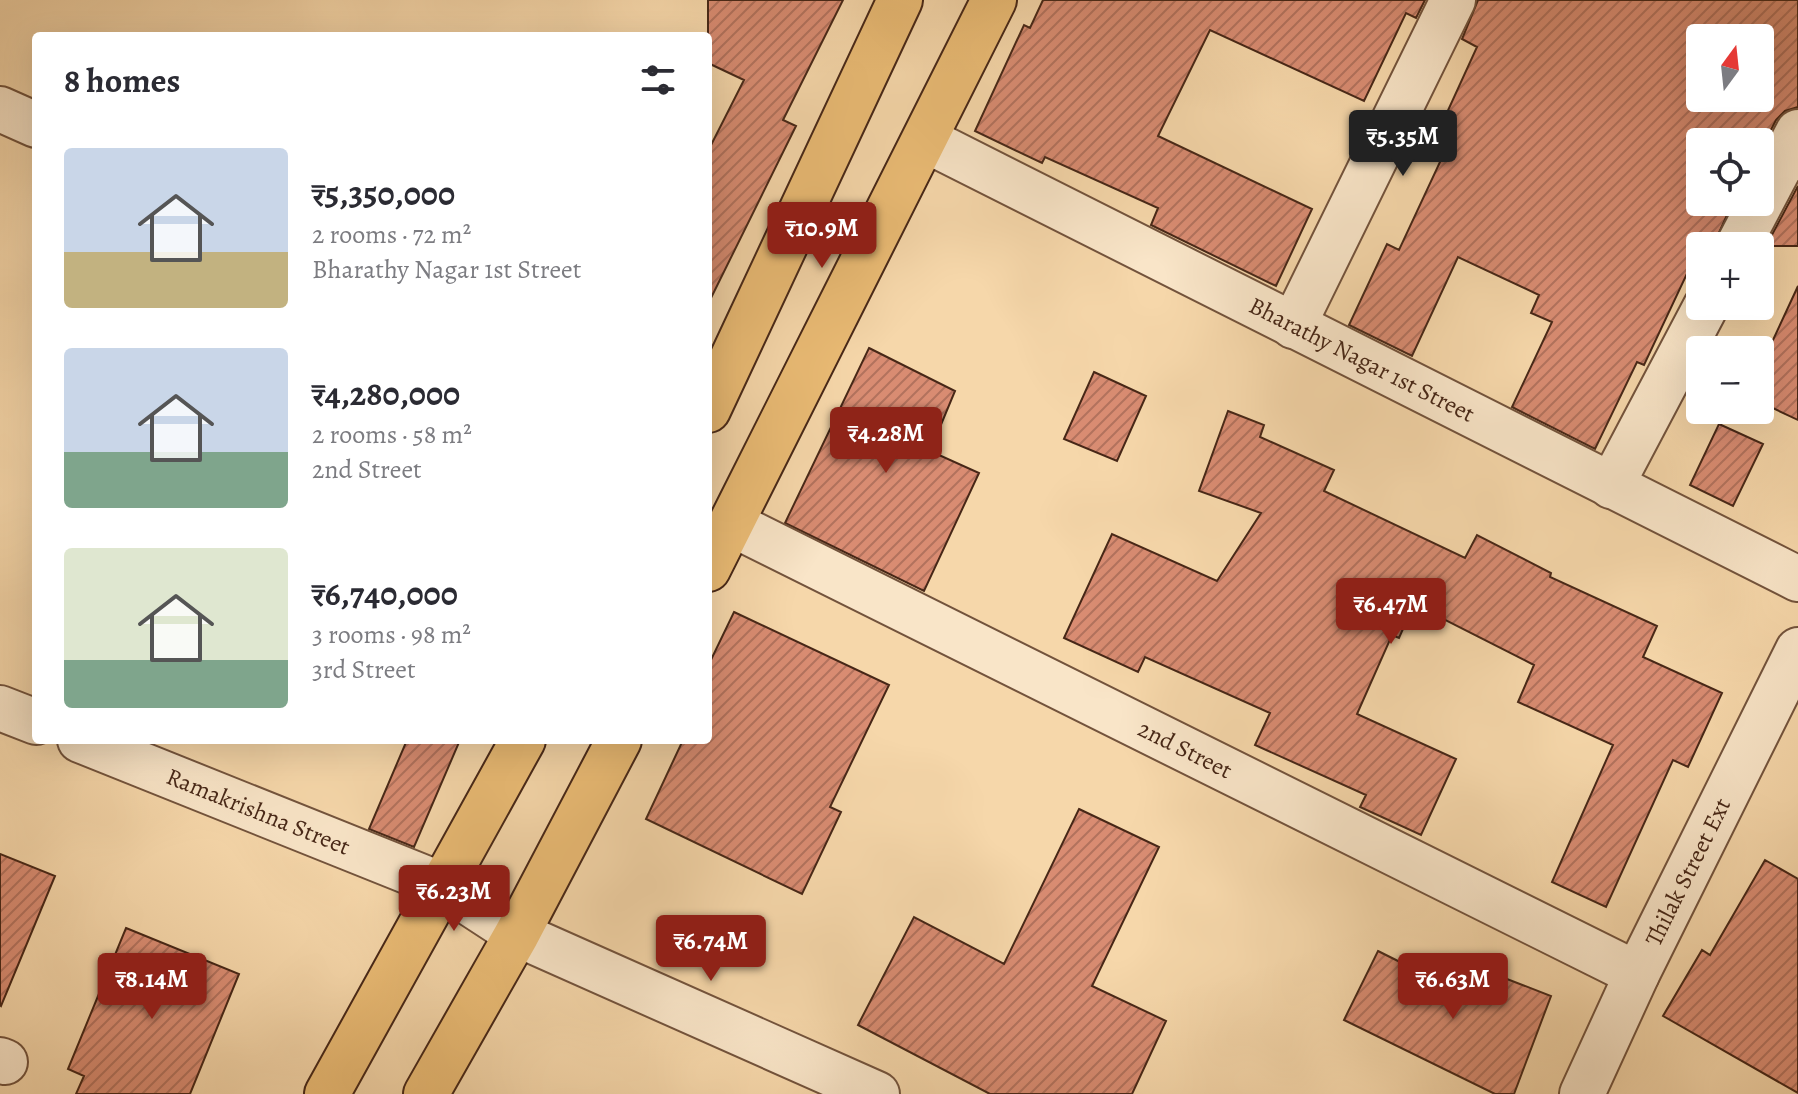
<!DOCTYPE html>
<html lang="en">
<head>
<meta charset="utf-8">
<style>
	body { margin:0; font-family:Alegreya,serif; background:#f7f7f7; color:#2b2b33; height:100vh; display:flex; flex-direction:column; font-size:30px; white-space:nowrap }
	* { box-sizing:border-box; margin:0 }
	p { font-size:26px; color:#7c7c81 }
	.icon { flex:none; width:44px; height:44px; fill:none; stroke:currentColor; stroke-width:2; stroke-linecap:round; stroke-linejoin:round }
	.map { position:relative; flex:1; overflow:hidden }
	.drawer { position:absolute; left:32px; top:32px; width:680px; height:712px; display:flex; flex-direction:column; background:#fff; border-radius:8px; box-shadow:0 8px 32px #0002 }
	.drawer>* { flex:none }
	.needle { width:52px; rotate:15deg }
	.tools { position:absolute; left:1686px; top:24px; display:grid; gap:16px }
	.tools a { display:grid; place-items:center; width:88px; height:88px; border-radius:8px; background:#fff; box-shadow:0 8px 32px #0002; font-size:40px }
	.price { position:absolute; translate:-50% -68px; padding:0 18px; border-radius:8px; background:#8f2418; color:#fff; font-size:26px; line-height:52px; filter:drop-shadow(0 2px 4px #0008) }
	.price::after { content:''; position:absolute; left:50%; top:48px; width:24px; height:18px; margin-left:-12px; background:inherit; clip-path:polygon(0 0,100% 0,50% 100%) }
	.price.selected { background:#222; color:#fff }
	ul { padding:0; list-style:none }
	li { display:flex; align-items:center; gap:24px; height:200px; padding:0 32px }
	li span { display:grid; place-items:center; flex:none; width:224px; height:160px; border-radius:8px; color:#555 }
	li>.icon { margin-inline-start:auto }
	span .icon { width:96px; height:96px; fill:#fffc; stroke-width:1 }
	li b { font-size:34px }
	h2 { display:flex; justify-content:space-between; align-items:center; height:96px; padding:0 32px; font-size:34px }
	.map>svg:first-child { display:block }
	.building { fill:url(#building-hatch); stroke:#472717; stroke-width:2; fill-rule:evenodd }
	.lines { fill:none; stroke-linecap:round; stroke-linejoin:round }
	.minor-casing { stroke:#73533c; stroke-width:48 }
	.major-casing { stroke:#472717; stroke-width:48 }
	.minor { stroke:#f9e5c8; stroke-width:44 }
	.major { stroke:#ebbc75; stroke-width:44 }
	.labels { text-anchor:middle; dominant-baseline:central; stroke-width:6; stroke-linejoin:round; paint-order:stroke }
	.street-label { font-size:24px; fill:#472717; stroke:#f9e5c8 }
</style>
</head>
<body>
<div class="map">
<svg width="1798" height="1094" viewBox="0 0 1798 1094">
	<defs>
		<pattern id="building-hatch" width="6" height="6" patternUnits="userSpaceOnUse" patternTransform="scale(2)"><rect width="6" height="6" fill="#d98c72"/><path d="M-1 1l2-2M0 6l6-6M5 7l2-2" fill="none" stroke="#b2725d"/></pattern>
	</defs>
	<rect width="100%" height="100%" fill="#f6d7aa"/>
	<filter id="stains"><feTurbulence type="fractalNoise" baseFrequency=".0025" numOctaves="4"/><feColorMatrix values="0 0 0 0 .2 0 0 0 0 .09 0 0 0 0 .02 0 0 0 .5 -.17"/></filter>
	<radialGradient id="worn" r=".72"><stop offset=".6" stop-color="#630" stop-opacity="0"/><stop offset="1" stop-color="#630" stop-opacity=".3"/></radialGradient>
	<!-- building -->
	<path class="building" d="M708 0H843L783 120 796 126 708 304V151L744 80 708 63Z
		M1043 0H1425L1416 18 1406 13 1364 101 1210 30 1158 136 1312 209 1276 286 1151 225 1158 208 1045 157 1042 163 975 131 1024 25 1030 28Z
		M1478 0H1798V107L1785 111 1776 120 1760 151V142H1700V202H1733L1713 246H1700L1644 365 1637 362 1595 449 1512 407 1552 322 1531 313 1539 295 1458 257 1412 356 1349 325 1387 244 1399 250 1447 147 1434 141 1477 47 1462 39ZM1700 38H1760V98H1700Z
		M1798 186V246H1766Z
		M1798 286V420L1760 402V368Z
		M869 348 955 391 930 451 979 473 924 591 785 523Z
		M1094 372 1146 396 1117 461 1064 439Z
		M1228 411 1264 425 1260 437 1334 470 1324 491 1465 558 1477 535 1551 573 1550 577 1657 626 1643 657 1722 693 1688 767 1673 760 1606 907 1552 882 1613 745 1518 702 1534 665 1414 604 1399 638 1392 635 1357 714 1456 759 1421 835 1360 807 1366 795 1255 745 1270 713 1145 657 1138 672 1064 638 1112 534 1217 581 1261 513 1199 491Z
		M1719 424 1763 444 1733 506 1690 485Z
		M734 612 889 685 830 807 841 812 802 894 646 819 683 740H708V666Z
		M407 740H460L414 847 369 829Z
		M1079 809 1159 847 1092 986 1166 1021 1132 1094H990L858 1025 914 917 1004 964Z
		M0 854 55 876 1 1006 0 1005Z
		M1765 860 1798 879V1093L1663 1016 1702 950 1710 955Z
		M126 928 239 974 190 1094H76L84 1076 68 1069Z
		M1378 951 1460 992 1471 965 1551 996 1514 1094H1495L1344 1020Z"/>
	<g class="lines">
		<defs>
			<g id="minor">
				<path d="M0 109 36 125"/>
				<path id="s1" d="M926 140 1798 579"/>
				<path d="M1738 246 1798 132"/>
				<path d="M1293 326 1453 0"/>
				<path d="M1611 486 1706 306"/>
				<path id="s2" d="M732 524 1637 974"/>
				<path d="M0 708 36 722"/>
				<path id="s3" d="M80 740 442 885 517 934 877 1094"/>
				<path d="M0 1060 5 1062"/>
				<path id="s4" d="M1582 1094 1637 974 1798 650"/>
			</g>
			<path id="major" d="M708 410 900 0
				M708 569 994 0
				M327 1094 523 740
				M426 1094 517 934 619 740"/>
		</defs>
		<!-- minor casing -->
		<use href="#minor" class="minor-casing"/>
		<!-- major casing -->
		<use href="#major" class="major-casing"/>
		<!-- minor -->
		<use href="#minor" class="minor"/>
		<!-- major -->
		<use href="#major" class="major"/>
	</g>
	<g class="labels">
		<!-- street labels -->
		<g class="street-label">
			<text stroke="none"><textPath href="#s1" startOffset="488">Bharathy Nagar 1st Street</textPath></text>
			<text stroke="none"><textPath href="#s2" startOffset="506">2nd Street</textPath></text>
			<text stroke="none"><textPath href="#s3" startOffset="192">Ramakrishna Street</textPath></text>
			<text stroke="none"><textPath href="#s4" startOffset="246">Thilak Street Ext</textPath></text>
		</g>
	</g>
	<rect width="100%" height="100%" filter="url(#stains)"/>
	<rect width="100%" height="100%" fill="url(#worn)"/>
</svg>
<div class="tools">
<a><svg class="needle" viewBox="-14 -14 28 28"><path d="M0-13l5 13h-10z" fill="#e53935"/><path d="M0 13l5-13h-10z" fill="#7c7c81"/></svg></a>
<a><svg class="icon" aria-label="locate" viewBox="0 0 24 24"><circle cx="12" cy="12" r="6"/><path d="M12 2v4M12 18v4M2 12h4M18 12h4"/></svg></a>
<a>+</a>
<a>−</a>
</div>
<b class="price selected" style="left:1403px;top:178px">₹5.35M</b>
<b class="price" style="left:822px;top:270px">₹10.9M</b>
<b class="price" style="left:886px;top:475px">₹4.28M</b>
<b class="price" style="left:1391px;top:646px">₹6.47M</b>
<b class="price" style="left:454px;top:933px">₹6.23M</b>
<b class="price" style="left:711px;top:983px">₹6.74M</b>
<b class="price" style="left:152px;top:1021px">₹8.14M</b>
<b class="price" style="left:1453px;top:1021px">₹6.63M</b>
<section class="drawer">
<h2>8 homes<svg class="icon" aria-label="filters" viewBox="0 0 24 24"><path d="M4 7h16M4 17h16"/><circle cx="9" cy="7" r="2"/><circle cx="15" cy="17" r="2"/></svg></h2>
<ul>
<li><span style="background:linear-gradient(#c9d6e8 65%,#c2b280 0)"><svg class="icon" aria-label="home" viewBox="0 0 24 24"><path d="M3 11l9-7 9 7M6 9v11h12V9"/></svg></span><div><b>₹5,350,000</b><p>2 rooms · 72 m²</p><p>Bharathy Nagar 1st Street</p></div></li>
<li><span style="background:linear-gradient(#c9d6e8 65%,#7fa58c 0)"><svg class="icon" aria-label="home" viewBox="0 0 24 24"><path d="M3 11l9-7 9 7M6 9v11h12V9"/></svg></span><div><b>₹4,280,000</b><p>2 rooms · 58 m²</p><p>2nd Street</p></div></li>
<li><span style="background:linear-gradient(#dfe7d0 70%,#7fa58c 0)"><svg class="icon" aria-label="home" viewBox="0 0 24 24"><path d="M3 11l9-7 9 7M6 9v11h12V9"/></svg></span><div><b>₹6,740,000</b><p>3 rooms · 98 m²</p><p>3rd Street</p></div></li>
</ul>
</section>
</div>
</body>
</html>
